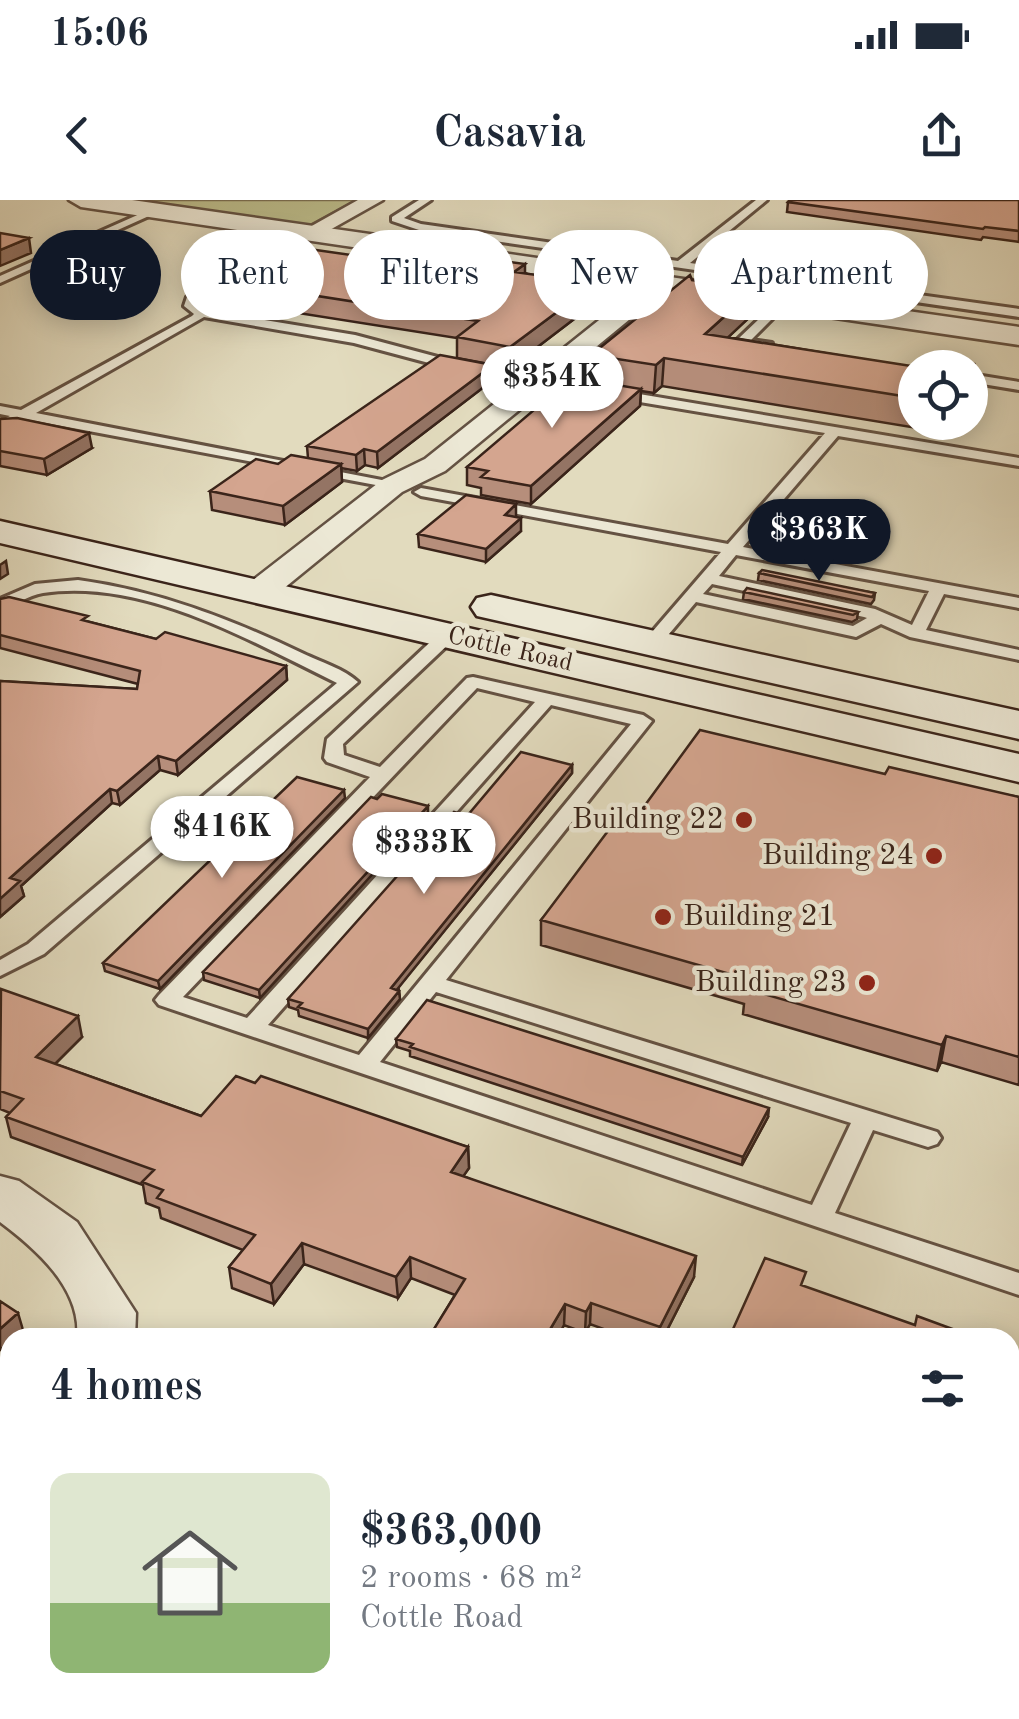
<!DOCTYPE html>
<html lang="en">
<head>
<meta charset="utf-8">
<style>
	body { margin:0; font-family:"Old Standard TT",serif; background:#f6f6f7; color:#1f2937; height:100vh; display:flex; flex-direction:column; font-size:38px; white-space:nowrap }
	* { box-sizing:border-box; margin:0 }
	p { font-size:32px; color:#747a83 }
	.icon { flex:none; width:55px; height:55px; fill:none; stroke:currentColor; stroke-width:2; stroke-linecap:round; stroke-linejoin:round }
	.map { position:relative; flex:1; overflow:hidden }
	.drawer { position:absolute; left:0px; top:1128px; width:1020px; height:392px; display:flex; flex-direction:column; background:#fff; border-radius:30px 30px 0 0; box-shadow:0 5px 25px #0003 }
	.drawer>* { flex:none }
	.guide { position:absolute; left:30px; top:30px; width:960px; height:90px; display:flex; gap:20px }
	.buttons { position:absolute; left:898px; top:150px; display:grid; gap:20px }
	.buttons a { display:grid; place-items:center; width:90px; height:90px; border-radius:50%; background:#fff; box-shadow:0 5px 25px #0003; font-size:50px }
	.price { position:absolute; translate:-50% -85px; padding:0 22px; border-radius:35px; background:#fff; color:#222; font-size:32px; line-height:65px; filter:drop-shadow(0 2px 5px #0008) }
	.price::after { content:''; position:absolute; left:50%; top:60px; width:30px; height:22px; margin-left:-15px; background:inherit; clip-path:polygon(0 0,100% 0,50% 100%) }
	.price.active { background:#111827; color:#fff }
	ul { padding:0; list-style:none }
	li { display:flex; align-items:center; gap:30px; height:250px; padding:0 50px }
	li+li { border-top:2px solid #e0e1e3 }
	li span { display:grid; place-items:center; flex:none; width:280px; height:200px; border-radius:20px; color:#555 }
	li>.icon { margin-inline-start:auto }
	span .icon { width:120px; height:120px; fill:#fffc; stroke-width:1 }
	li b { font-size:42px }
	h2 { display:flex; justify-content:space-between; align-items:center; height:120px; padding:0 50px; font-size:42px }
	.chip { padding:0 35px; border-radius:45px; background:#fff; box-shadow:0 5px 25px #0003; font-size:35px; line-height:90px }
	.chip.active { background:#111827; color:#fff }
	.status { display:flex; justify-content:space-between; align-items:center; height:70px; padding:0 50px; background:#fff; direction:ltr }
	.status svg { height:28px; fill:currentColor }
	header { display:flex; justify-content:space-between; align-items:center; height:130px; padding:0 50px; background:#fff; font-size:45px; font-weight:800 }
	.map>svg:first-child { display:block }
	.green { fill:#bcbd8c; stroke:#7b7053; stroke-width:2.5 }
	.lines { fill:none; stroke-linecap:round; stroke-linejoin:round }
	.service-casing { stroke:#645243; stroke-width:6 }
	.minor-casing { stroke:#645243; stroke-width:5 }
	.tertiary-casing { stroke:#645243; stroke-width:5 }
	.secondary-casing { stroke:#3a241a; stroke-width:5 }
	.service { fill:#ece8d5; fill-rule:evenodd }
	.minor { fill:#ece8d5; fill-rule:evenodd }
	.tertiary { fill:#ece8d5; fill-rule:evenodd }
	.secondary { fill:#ece8d5; fill-rule:evenodd }
	.wall { fill:#b68e7b; stroke:#3a241a; stroke-width:2.5 }
	.shaded-wall { fill:#947464; stroke:#3a241a; stroke-width:2.5 }
	.building { fill:#d4a58f; stroke:#3a241a; stroke-width:2.5 }
	.poi-dot { fill:#8f2418; stroke:#ece8d5; stroke-width:4 }
	.labels { text-anchor:middle; dominant-baseline:central; stroke-width:9; stroke-linejoin:round; paint-order:stroke }
	.far-street-label { font-size:25px; fill:#3a241a; stroke:#ece8d5 }
	.poi-label { font-size:30px; fill:#3a241a; stroke:#ece8d5; text-anchor:end }
</style>
</head>
<body>
<div class="status"><b>15:06</b><svg viewBox="0 0 49 12"><path d="M0 12V9h3v3zM5 12V6h3v6zM10 12V3h3v9zM15 12V0h3v12zM26 1h20v11H26zM47 4h2v5h-2z"/></svg></div>
<header><svg class="icon" aria-label="back" viewBox="0 0 24 24"><path d="M15 5l-7 7 7 7"/></svg>Casavia<svg class="icon" aria-label="share" viewBox="0 0 24 24"><path d="M12 15V3M7 8l5-5 5 5M5 13v7h14v-7"/></svg></header>
<div class="map">
<svg width="1019" height="1519" viewBox="0 0 1019 1519">
	<rect width="100%" height="100%" fill="#e2dbbe"/>
	<filter id="stains"><feTurbulence type="fractalNoise" baseFrequency=".002" numOctaves="4"/><feColorMatrix values="0 0 0 0 .2 0 0 0 0 .09 0 0 0 0 .02 0 0 0 .5 -.17"/></filter>
	<radialGradient id="worn" r=".72"><stop offset=".6" stop-color="#630" stop-opacity="0"/><stop offset="1" stop-color="#630" stop-opacity=".3"/></radialGradient>
	<!-- green -->
	<path class="green" d="M121 0H357L308 26Z"/>
	<g class="lines">
		<defs>
			<path id="service" d="M419 0H431L404 18 421 24 678 61 756 0H767L690 63 1019 109V117L419 30 392 21V17Z
				M151 9 160 11 0 83V76Z
				M268 50 272 55 250 72 197 101 196 105 204 110 355 135 445 159 538 177 1019 258V266L838 236 743 347 1019 398V408L944 394 926 430 1019 450V460L910 437 881 424 856 437 696 402 658 447H646V439L721 352 421 296 414 292 421 288 728 344 825 233 538 185 444 167 354 143 204 117 36 213 392 282 397 283V289L25 219 0 231V221L10 216 0 214V206L21 210 192 116 194 114 184 106 187 97ZM736 355 929 391 912 425 875 409 719 376ZM712 384 864 417 867 418 853 426 703 394Z
				M780 99 790 101 751 140 772 143V149L738 145V139Z
				M970 174 1019 182V190L970 182Z
				M78 380C158 391 231 419 304 454 321 462 344 469 358 482L44 754 0 776V760L28 744 337 483C250 441 144 378 43 393 28 395 15 406 0 410V399L35 384Z
				M448 430 454 431V439L343 544 344 555 380 567 467 478 473 477 643 515 652 521 446 780 937 932 941 938 937 944 928 947 873 930 835 1013 1019 1073V1095L159 805 155 800 159 795 370 577 327 562 324 558 327 539 442 431ZM477 488 535 502 247 818 183 797ZM551 505 631 524 359 855 268 825ZM436 792 851 923 812 1005 380 862Z"/>
			<path id="minor" d="M358 0H383L319 36H305L301 32Z
				M661 75 672 82 669 87 445 271 402 292 272 398H248L244 391 248 384 382 280 425 259 653 77Z
				M0 976 19 981 77 1022 136 1113 135 1138H77C82 1089 36 1049 0 1022Z
				M10 1395V1463L0 1467V1399Z"/>
			<path id="tertiary" d="M69 0H132L1019 127V145L81 7Z
				M1019 1452V1519H974L970 1510H1010V1456Z"/>
			<path id="secondary" d="M0 321 1019 554V582L0 343Z
				M491 395 1019 511V539L477 416 471 407 477 398Z"/>
		</defs>
		<!-- service casing -->
		<use href="#service" class="service-casing"/>
		<!-- minor casing -->
		<use href="#minor" class="minor-casing"/>
		<!-- tertiary casing -->
		<use href="#tertiary" class="tertiary-casing"/>
		<!-- secondary casing -->
		<use href="#secondary" class="secondary-casing"/>
		<!-- service -->
		<use href="#service" class="service"/>
		<!-- minor -->
		<use href="#minor" class="minor"/>
		<!-- tertiary -->
		<use href="#tertiary" class="tertiary"/>
		<!-- secondary -->
		<use href="#secondary" class="secondary"/>
	</g>
	<!-- wall -->
	<path class="wall" d="M1019 0V42L983 37 981 40 787 12 788 2Z
		M372 58 525 73 595 103 510 168 457 158V138L223 101 221 81Z
		M692 80 755 89 753 114 728 137 915 168V222H948L941 232 662 186 654 193 641 191 640 206 531 304 481 295V288L467 285V267L590 180 591 155Z
		M493 180 378 268 365 265 357 271 341 268 342 282 285 325 212 310 210 291 278 264 308 258 307 246Z
		M0 219 92 248 47 275 0 266Z
		M516 317 521 331 486 362 419 347 418 334Z
		M759 373 875 393 874 400 871 404 758 380Z
		M744 392 858 412 857 419 852 422 743 399Z
		M0 399 156 439 286 466 287 480 178 575 160 570 120 605 112 603 21 686 24 696 0 717V481L137 489 138 484 0 448Z
		M572 565V573L396 790 399 791 400 799 368 838 299 816 298 810 289 807 288 799 467 616Z
		M885 574 1019 597V885L941 862 937 871 743 814 744 804 541 745V720L629 627Z
		M345 598 160 789 105 771 103 763Z
		M428 613 260 798 204 780 203 772Z
		M0 790 82 837 55 864 201 916 255 883 468 947 469 968 463 976 694 1077 663 1138H628L590 1124 585 1133 564 1125 557 1138H429L455 1095 411 1078 398 1098 304 1064 274 1104 232 1088 229 1067 243 1050 161 1018 159 1008 146 1003 143 985 11 937 6 917 10 913 0 909Z
		M396 839 768 917 742 965 410 856V851L397 847Z
		M571 1510H725L720 1519H586Z"/>
	<!-- shaded-wall -->
	<path class="shaded-wall" d="M29 38 31 53 0 66V50Z
		M525 64V83L514 72Z
		M596 83 595 103 510 168V147Z
		M755 89 753 114 703 161 705 134Z
		M664 158 662 186 654 193 656 165Z
		M974 164 970 189V170Z
		M493 165V180L378 268 377 252Z
		M641 189 640 206 531 304V286Z
		M89 233 92 248 47 275 44 259Z
		M364 249 365 265 357 271 356 255Z
		M341 264 342 282 285 325 283 306Z
		M516 304V318L505 315Z
		M521 318V331L486 362V349Z
		M6 361 8 374 0 379V365Z
		M286 466 287 480 178 575 176 561Z
		M158 556 160 570 120 605 117 591Z
		M572 565V573L391 797V788Z
		M110 589 112 603 21 686 24 696 0 717V699L10 678Z
		M344 590 345 598 160 789 158 781Z
		M428 606V613L260 798 259 790Z
		M399 791 400 799 368 838V829Z
		M78 816 82 837 41 878 36 857Z
		M946 836 941 862 937 871 942 845Z
		M769 908 768 917 742 965 743 957Z
		M468 947 469 968 452 993 451 972Z
		M302 1043 304 1064 274 1104 271 1084Z
		M696 1056 694 1077 663 1138H659L660 1127Z
		M410 1057 411 1078 398 1098 396 1077Z
		M591 1103 590 1124 585 1133 586 1112Z
		M565 1104 564 1125 557 1138H545Z
		M18 1113 23 1130 14 1138H10V1141L0 1150V1129Z
		M443 1510H449V1519H440Z
		M716 1510H725L720 1519H710Z"/>
	<!-- building -->
	<path class="building" d="M790 0H1019V31L985 27 983 29 788 2Z
		M0 33 29 38 0 50Z
		M288 46 372 58 382 52 440 61 451 54 525 64 514 72 596 83 510 147 457 137 478 121 221 81Z
		M690 75 692 80 755 89 705 134 924 168H915V198L664 158 656 165 591 155Z
		M440 155 493 165 377 252 364 249 356 255 307 246Z
		M933 158 974 164 970 170V168H925Z
		M575 178 641 189 531 286 481 277 488 271 467 267 569 180Z
		M17 218 89 233 44 259 0 251V219Z
		M291 255 341 264 283 306 210 291 256 259 278 264Z
		M466 295 516 304 505 315 521 318 486 349 418 334Z
		M762 370 875 393 872 397 759 373Z
		M747 388 858 412 853 415 744 392Z
		M9 397 88 416 82 420 156 439 165 432 286 466 176 561 158 556 117 591 110 589 10 678 20 681 0 699V481L137 489 140 471 0 435V399Z
		M700 530 885 574 889 567 1019 597V857L946 836 942 845 746 789 751 780 541 720 614 623 629 627Z
		M521 552 572 565 391 788 399 791 368 829 298 807 302 803 288 799 454 612 467 616Z
		M297 577 344 590 158 781 103 763Z
		M382 594 428 606 259 790 203 772 371 597 377 599Z
		M1 789 78 816 36 857 201 916 236 876 255 883 261 876 468 947 451 972 696 1056 660 1127 591 1103 586 1112 565 1104 545 1138 429 1137 465 1079 410 1057 396 1077 302 1043 271 1084 229 1067 255 1035 157 998 163 990 142 982 154 970 6 917 23 899 0 891Z
		M427 800 769 908 743 957 410 847 413 844 396 839Z
		M765 1058 806 1072 801 1085 915 1125 917 1116 977 1138H729Z
		M0 1101 18 1113 0 1129Z
		M1010 1158 1019 1161V1186L1010 1217Z
		M69 1510H443L440 1519H65Z
		M609 1510H716L710 1519H623Z"/>
	<!-- markers -->
	<g class="poi-dot">
		<circle cx="744" cy="620" r="10"/>
		<circle cx="934" cy="656" r="10"/>
		<circle cx="663" cy="717" r="10"/>
		<circle cx="867" cy="783" r="10"/>
	</g>
	<g class="labels">
		<!-- far-street labels -->
		<g class="far-street-label">
			<text transform="translate(510 450) rotate(13)">Cottle Road</text>
		</g>
		<!-- poi labels -->
		<g class="poi-label">
			<text x="724" y="620">Building 22</text>
			<text x="914" y="656">Building 24</text>
			<text x="683" y="717" text-anchor="start">Building 21</text>
			<text x="847" y="783">Building 23</text>
		</g>
	</g>
	<rect width="100%" height="100%" filter="url(#stains)"/>
	<rect width="100%" height="100%" fill="url(#worn)"/>
</svg>
<div class="buttons">
<a><svg class="icon" aria-label="locate" viewBox="0 0 24 24"><circle cx="12" cy="12" r="6"/><path d="M12 2v4M12 18v4M2 12h4M18 12h4"/></svg></a>
</div>
<b class="price" style="left:552px;top:231px">$354K</b>
<b class="price active" style="left:819px;top:384px">$363K</b>
<b class="price" style="left:222px;top:681px">$416K</b>
<b class="price" style="left:424px;top:697px">$333K</b>
<div class="guide">
<a class="chip active">Buy</a>
<a class="chip">Rent</a>
<a class="chip">Filters</a>
<a class="chip">New</a>
<a class="chip">Apartment</a>
</div>
<section class="drawer">
<h2>4 homes<svg class="icon" aria-label="filters" viewBox="0 0 24 24"><path d="M4 7h16M4 17h16"/><circle cx="9" cy="7" r="2"/><circle cx="15" cy="17" r="2"/></svg></h2>
<ul>
<li><span style="background:linear-gradient(#dfe7d0 65%,#8fb573 0)"><svg class="icon" aria-label="home" viewBox="0 0 24 24"><path d="M3 11l9-7 9 7M6 9v11h12V9"/></svg></span><div><b>$363,000</b><p>2 rooms · 68 m²</p><p>Cottle Road</p></div></li>
</ul>
</section>
</div>
</body>
</html>
